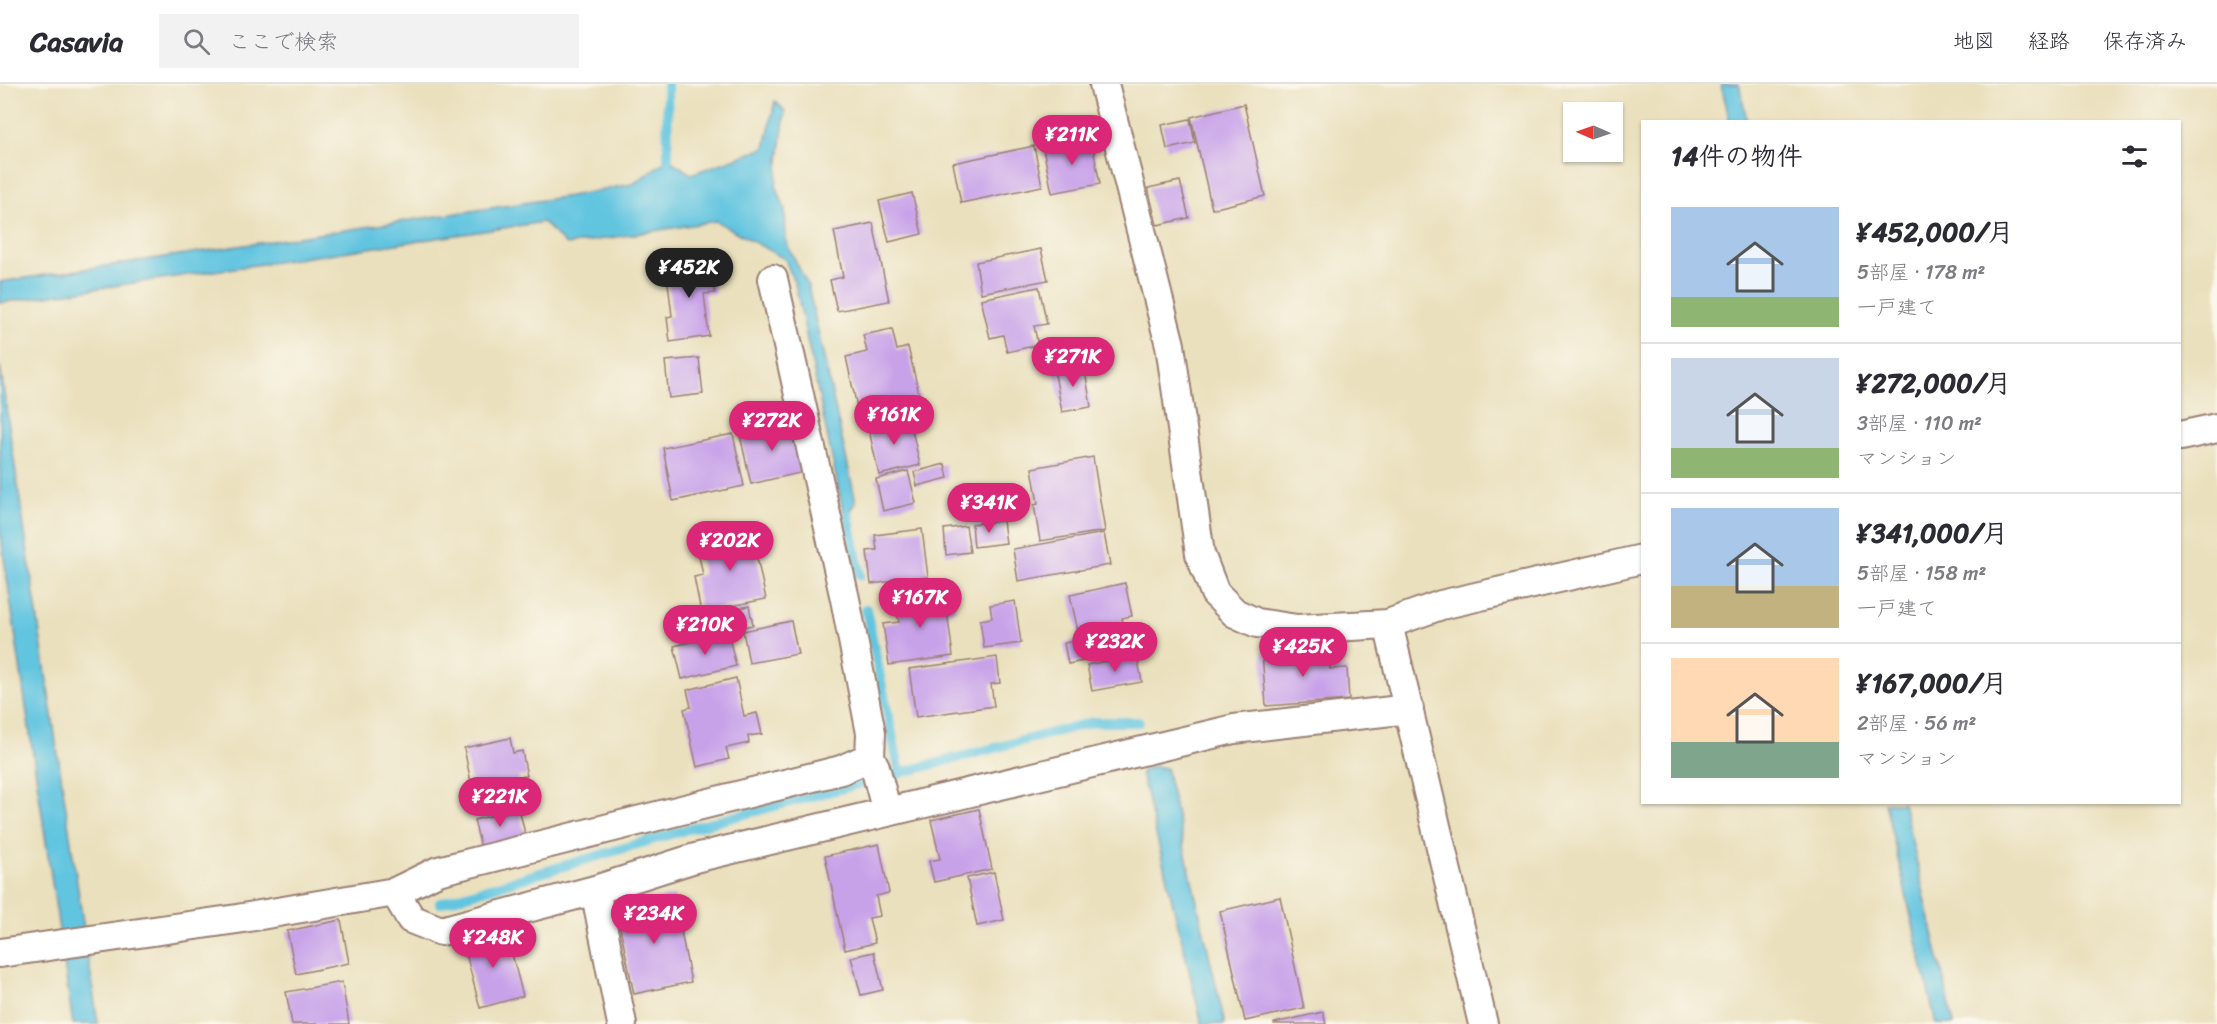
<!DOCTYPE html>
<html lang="ja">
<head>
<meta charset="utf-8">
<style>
	body { margin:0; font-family:Sriracha,"Klee One",sans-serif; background:#f2f2f3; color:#2b2b33; height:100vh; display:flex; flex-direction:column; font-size:22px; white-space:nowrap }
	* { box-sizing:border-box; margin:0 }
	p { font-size:20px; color:#7c7c81 }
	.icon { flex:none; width:33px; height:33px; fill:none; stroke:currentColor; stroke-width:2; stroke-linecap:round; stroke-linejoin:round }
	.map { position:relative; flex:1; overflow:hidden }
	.drawer { position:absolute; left:1641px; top:36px; width:540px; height:684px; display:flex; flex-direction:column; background:#fff; border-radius:0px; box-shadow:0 2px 4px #0004 }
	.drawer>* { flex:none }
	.needle { width:39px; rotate:272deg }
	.tools { position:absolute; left:1563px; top:18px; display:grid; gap:12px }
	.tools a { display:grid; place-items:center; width:60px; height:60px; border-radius:0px; background:#fff; box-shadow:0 2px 4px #0004; font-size:30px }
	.price { position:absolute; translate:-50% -51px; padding:0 14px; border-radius:21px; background:#db2777; color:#fff; font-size:20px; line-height:39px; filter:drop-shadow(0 2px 3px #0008) }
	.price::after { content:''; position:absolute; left:50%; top:36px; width:18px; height:14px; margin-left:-9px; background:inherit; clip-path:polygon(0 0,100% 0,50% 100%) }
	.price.current { background:#222; color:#fff }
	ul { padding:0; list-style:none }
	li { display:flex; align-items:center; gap:18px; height:150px; padding:0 30px }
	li+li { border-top:2px solid #e1e1e2 }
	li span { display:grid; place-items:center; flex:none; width:168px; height:120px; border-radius:0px; color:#555 }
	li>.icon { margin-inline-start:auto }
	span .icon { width:72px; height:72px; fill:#fffc; stroke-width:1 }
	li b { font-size:26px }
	h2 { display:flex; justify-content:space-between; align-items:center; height:72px; padding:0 30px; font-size:26px }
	header { display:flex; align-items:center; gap:36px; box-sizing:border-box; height:84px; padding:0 30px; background:#fff; border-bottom:2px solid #e1e1e2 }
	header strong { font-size:28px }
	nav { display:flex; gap:33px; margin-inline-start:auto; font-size:21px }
	.search { width:420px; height:54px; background:#f2f2f3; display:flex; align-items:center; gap:15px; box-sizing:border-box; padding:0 21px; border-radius:0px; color:#7c7c81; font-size:22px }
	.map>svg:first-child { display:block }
	.water { fill:#62c5e0; stroke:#567286; stroke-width:1.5 }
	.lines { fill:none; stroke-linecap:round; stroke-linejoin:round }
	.stream { stroke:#62c5e0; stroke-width:10 }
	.building { fill:#c8a2e9 }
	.minor-casing { stroke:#9a8074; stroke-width:32 }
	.minor { stroke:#fff; stroke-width:28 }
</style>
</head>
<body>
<header>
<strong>Casavia</strong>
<div class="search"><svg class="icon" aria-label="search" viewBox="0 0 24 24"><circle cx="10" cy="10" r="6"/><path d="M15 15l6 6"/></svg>ここで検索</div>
<nav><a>地図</a><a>経路</a><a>保存済み</a></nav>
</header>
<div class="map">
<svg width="2217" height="940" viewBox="0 0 2217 940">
	<rect width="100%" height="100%" fill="#fbf7ec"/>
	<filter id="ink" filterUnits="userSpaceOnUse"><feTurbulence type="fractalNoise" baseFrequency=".0167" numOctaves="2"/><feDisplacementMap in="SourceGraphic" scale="12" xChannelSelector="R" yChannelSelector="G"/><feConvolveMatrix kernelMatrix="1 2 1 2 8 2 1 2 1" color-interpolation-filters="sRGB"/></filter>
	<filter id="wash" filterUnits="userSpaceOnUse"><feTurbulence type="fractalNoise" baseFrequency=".008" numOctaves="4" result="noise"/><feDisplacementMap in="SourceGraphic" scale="24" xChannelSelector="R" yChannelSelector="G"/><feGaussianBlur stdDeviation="1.35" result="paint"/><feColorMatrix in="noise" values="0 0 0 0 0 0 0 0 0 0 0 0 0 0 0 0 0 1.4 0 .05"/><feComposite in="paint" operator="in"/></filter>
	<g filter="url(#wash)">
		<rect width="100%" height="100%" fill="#eae0bd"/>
		<!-- water -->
		<path class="water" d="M1721 0H1739L1747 37H1730Z
			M775 17 785 27 776 101 785 126 786 158 808 202 856 418 845 436 796 203 785 175 716 137 566 161 543 138 0 219V198L570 112 633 100 668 75 691 90 765 64Z
			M0 282 98 940H73L0 447Z
			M1154 682 1166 684 1225 940H1202L1141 688Z
			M1885 719H1903L1954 940H1936Z"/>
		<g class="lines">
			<!-- stream -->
			<path class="stream" d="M667 0 668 75
				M848 430 860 491
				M866 525 900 689
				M440 819 688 745 1093 638H1139"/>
		</g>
		<g id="blocks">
			<!-- building -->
			<path class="building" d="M1244 20 1265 112 1212 125 1191 33Z
				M1190 35 1195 59 1167 65 1162 41Z
				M1091 54 1100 100 1052 109 1043 64Z
				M1034 62 1042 102 961 119 953 79Z
				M1180 97 1189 134 1157 141 1148 104Z
				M912 109 922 150 889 158 879 117Z
				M873 139 889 217 837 227 830 196 843 193 834 147Z
				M1041 165 1048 196 981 209 976 178Z
				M711 176 715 209 704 210 709 252 670 258 667 233 672 232 666 182Z
				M1039 203 1047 240 1034 242 1038 261 1007 268 1003 251 990 254 981 215Z
				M892 245 897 266 908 263 920 314 858 328 846 273 867 268 863 251Z
				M699 274 703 310 669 314 665 277Z
				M1084 280 1091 323 1062 328 1054 285Z
				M909 332 920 381 879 391 868 342Z
				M793 336 804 388 751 400 739 347Z
				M733 350 744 402 673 417 663 364Z
				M1093 373 1105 447 1040 457 1034 421 1038 420 1032 384Z
				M945 380 948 394 917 402 914 388Z
				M908 387 916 419 883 427 876 395Z
				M1003 437 1006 459 974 463 972 440Z
				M750 442 766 515 701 528 694 493 703 491 698 467 715 464 712 450Z
				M966 442 970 468 946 471 944 445Z
				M922 445 928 493 871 500 867 467 877 466 875 451Z
				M1104 449 1110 481 1018 497 1013 465Z
				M1125 499 1132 532 1122 534 1129 568 1068 580 1064 559 1080 556 1070 511Z
				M953 508 955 526 947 527 953 572 889 581 883 540 899 538 895 515Z
				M1015 517 1021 559 984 564 980 536 992 534 990 521Z
				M749 522 753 541 715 548 711 530Z
				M791 537 798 570 749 579 743 547Z
				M728 549 736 582 682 595 674 562Z
				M1329 565 1330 585 1347 584 1349 616 1266 622 1262 569Z
				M1137 571 1142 598 1092 607 1087 581Z
				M997 573 1000 599 991 600 994 622 916 633 909 585Z
				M736 594 744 632 757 629 762 650 748 652 749 659 726 664 729 675 697 683 684 625 691 623 687 606Z
				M510 654 513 669 522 667 527 692 518 693 524 718 477 728 464 664Z
				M519 725 526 753 481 764 474 736Z
				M979 725 992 785 934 798 929 777 940 775 931 736Z
				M879 760 889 809 876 812 880 832 869 834 875 859 845 866 825 772Z
				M994 788 1004 836 977 842 967 794Z
				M674 812 691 898 634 910 616 824Z
				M1280 813 1304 924 1245 937 1220 827Z
				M341 836 349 879 296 890 287 847Z
				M506 847 523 912 480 924 463 858Z
				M874 868 883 906 861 911 851 873Z
				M342 898 349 940H292L286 908Z
				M1323 928 1326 940H1274V939Z"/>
		</g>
	</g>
	<g filter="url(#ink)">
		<use href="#blocks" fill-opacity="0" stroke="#9a8074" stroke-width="1.5"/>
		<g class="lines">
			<defs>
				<path id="minor" d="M1104 0 1170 261 1200 470 1215 509 1235 529 1257 539 1297 545 1388 540 1441 521 1642 475
					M773 195 845 515 871 649 870 673 875 683 887 728
					M2180 352 2217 344
					M1388 540 1483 940
					M595 806 622 940
					M395 808 438 787 841 686 870 673
					M0 869 237 835 395 808 411 835 441 847 595 806 695 774 1234 645 1409 625"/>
			</defs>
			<!-- minor casing -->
			<use href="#minor" class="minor-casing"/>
			<!-- minor -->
			<use href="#minor" class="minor"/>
		</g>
	</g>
</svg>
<div class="tools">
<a><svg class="needle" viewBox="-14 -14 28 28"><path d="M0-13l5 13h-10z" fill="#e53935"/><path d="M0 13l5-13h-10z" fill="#7c7c81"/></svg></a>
</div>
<b class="price" style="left:1072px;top:82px">¥211K</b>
<b class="price current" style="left:689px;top:215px">¥452K</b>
<b class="price" style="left:1073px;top:304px">¥271K</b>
<b class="price" style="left:894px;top:362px">¥161K</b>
<b class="price" style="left:772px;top:368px">¥272K</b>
<b class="price" style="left:989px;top:450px">¥341K</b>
<b class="price" style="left:730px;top:488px">¥202K</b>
<b class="price" style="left:920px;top:545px">¥167K</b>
<b class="price" style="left:705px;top:572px">¥210K</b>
<b class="price" style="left:1115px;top:589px">¥232K</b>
<b class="price" style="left:1303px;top:594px">¥425K</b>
<b class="price" style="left:500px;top:744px">¥221K</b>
<b class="price" style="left:654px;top:861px">¥234K</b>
<b class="price" style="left:493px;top:885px">¥248K</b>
<section class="drawer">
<h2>14件の物件<svg class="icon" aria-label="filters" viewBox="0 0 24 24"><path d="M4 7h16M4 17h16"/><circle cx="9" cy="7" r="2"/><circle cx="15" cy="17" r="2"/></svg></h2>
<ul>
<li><span style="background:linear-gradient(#a9c7e8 75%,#8fb573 0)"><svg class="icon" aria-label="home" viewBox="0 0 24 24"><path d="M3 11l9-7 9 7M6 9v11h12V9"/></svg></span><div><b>¥452,000/月</b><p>5部屋 · 178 m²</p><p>一戸建て</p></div></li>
<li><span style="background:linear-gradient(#c9d6e8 75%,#8fb573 0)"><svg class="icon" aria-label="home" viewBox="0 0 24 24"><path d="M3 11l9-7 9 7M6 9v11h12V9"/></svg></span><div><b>¥272,000/月</b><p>3部屋 · 110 m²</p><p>マンション</p></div></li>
<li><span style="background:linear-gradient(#a9c7e8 65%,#c2b280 0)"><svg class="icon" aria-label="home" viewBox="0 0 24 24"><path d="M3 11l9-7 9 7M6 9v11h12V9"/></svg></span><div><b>¥341,000/月</b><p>5部屋 · 158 m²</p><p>一戸建て</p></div></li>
<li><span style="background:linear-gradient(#ffd9b3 70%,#7fa58c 0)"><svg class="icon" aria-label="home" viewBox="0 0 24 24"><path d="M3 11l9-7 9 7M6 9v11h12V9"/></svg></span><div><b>¥167,000/月</b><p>2部屋 · 56 m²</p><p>マンション</p></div></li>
</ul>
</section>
</div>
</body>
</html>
